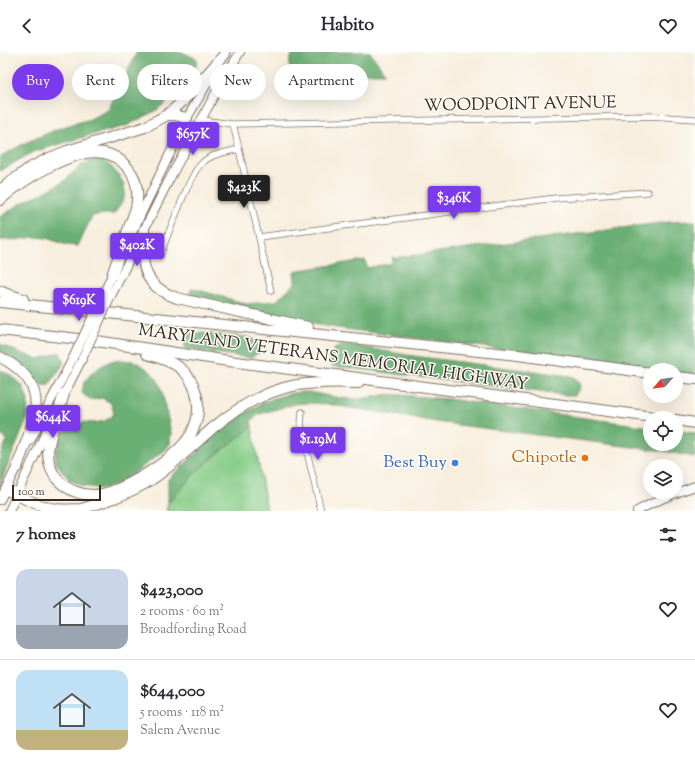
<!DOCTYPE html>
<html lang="en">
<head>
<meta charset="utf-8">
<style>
	body { margin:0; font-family:"Sorts Mill Goudy",serif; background:#f2f2f3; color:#2b2b33; height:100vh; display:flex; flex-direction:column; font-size:15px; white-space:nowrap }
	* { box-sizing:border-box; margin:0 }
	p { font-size:13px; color:#7c7c81 }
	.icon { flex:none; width:22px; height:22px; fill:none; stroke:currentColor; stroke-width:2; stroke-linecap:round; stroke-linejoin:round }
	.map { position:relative; height:459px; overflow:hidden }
	.details { display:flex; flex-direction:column; background:#fff; flex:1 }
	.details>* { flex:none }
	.hud { position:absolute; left:12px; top:12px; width:400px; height:36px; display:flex; gap:8px }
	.needle { width:26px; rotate:242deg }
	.fabs { position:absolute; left:643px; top:311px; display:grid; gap:8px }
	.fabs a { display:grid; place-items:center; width:40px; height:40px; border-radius:50%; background:#fff; box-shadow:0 4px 16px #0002; font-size:20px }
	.scale { position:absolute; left:12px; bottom:10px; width:89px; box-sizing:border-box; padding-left:4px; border:2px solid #3b2a1e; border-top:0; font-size:11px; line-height:14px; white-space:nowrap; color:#3b2a1e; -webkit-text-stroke:3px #fdfcf7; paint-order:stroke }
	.price { position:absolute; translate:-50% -34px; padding:0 9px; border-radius:4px; background:#7c3aed; color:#fff; font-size:13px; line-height:26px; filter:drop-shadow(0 1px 2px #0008) }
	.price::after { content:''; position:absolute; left:50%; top:24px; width:12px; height:9px; margin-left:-6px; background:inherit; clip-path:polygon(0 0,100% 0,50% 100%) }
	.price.current { background:#222; color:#fff }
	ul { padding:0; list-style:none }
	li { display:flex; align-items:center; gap:12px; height:100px; padding:0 16px }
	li+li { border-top:1px solid #e1e1e2 }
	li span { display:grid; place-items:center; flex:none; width:112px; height:80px; border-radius:12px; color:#555 }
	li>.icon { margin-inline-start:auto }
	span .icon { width:48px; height:48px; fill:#fffc; stroke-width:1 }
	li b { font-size:17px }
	h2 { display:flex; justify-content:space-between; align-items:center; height:48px; padding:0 16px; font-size:17px }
	.tag { padding:0 14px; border-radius:18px; background:#fff; box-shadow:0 4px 16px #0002; font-size:14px; line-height:36px }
	.tag.current { background:#7c3aed; color:#fff }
	header { display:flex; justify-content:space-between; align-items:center; height:52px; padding:0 16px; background:#fff; font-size:18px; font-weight:700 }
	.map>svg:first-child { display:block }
	.green { fill:#84cb86; stroke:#607a52 }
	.forest { fill:#6baf73; stroke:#536c48 }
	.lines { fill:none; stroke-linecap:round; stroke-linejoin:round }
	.street-casing { stroke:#7d6f61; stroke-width:7 }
	.secondary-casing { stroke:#7d6f61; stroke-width:10 }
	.highway-casing { stroke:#7d6f61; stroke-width:12 }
	.street { stroke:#fff; stroke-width:5.5 }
	.secondary { stroke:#fff; stroke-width:8 }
	.highway { stroke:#fff; stroke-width:10 }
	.secondary-bridge-casing { stroke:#7d6f61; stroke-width:10; stroke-linecap:butt }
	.secondary-bridge { stroke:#fff; stroke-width:8 }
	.food-dot { fill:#e8710a; stroke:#fdfcf7; stroke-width:1.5 }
	.shop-dot { fill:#3f7fe0; stroke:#fdfcf7; stroke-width:1.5 }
	.labels { text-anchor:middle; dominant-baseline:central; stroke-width:3; stroke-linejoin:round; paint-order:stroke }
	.street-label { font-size:17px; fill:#3b2a1e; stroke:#fdfcf7 }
	.food-label { font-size:17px; fill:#c56008; stroke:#fdfcf7; text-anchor:end }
	.shop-label { font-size:17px; fill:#366cbe; stroke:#fdfcf7; text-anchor:end }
</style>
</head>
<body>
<header><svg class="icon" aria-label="back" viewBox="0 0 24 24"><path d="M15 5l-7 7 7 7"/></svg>Habito<svg class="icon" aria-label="heart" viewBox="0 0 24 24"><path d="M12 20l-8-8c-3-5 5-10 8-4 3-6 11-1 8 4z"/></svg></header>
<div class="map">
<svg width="695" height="459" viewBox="0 0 695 459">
	<rect width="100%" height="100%" fill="#fdfcf7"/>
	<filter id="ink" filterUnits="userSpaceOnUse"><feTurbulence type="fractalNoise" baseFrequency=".025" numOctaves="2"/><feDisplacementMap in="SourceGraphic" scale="8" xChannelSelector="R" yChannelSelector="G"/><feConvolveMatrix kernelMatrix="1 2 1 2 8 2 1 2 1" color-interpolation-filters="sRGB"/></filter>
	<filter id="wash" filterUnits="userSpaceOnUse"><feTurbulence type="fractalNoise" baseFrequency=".012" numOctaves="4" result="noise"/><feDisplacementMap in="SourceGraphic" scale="16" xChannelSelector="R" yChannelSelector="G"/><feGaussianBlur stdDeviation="0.9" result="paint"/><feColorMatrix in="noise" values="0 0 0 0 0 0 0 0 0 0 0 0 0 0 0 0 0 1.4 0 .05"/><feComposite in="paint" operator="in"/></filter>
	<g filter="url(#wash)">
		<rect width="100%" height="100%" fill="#f8eede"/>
		<!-- green -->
		<path class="green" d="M252 375 267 458 261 459H166L168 451 196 420 223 397Z"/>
		<!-- forest -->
		<path class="forest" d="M137 0H182L197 7 194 24 157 58 126 74 91 83 33 100 0 119V106L5 102 27 90 60 76 90 67 108 58Z
			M294 0H370L385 21H289L290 7Z
			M90 109C94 109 99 108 103 109 114 115 126 129 125 142 124 149 118 156 114 162H103L92 164 78 194 67 193 46 186 35 185 13 188H2L0 187V165L15 155 35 144 45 140 64 129 80 114Z
			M695 169V322L676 320V318H663L337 276 279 267 187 246 192 236 247 252 276 249 295 231 294 219 365 208 367 216 392 211V206L668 170Z
			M189 280 247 285 257 289 260 300 250 306 186 297C182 292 187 286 189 280Z
			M0 292 18 300 39 307 60 300 64 311 49 333 38 334 34 325 25 319 9 303 0 299Z
			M344 292 413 304 563 323 574 325 581 334 575 343H564L333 314 329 307 334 297Z
			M122 308 133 309 143 314 151 320 158 329 162 339 171 381 170 392 163 400 124 428 114 433 104 437 82 434 70 428 63 420 56 411 55 400 64 380 73 374 84 370 94 371 105 369 114 362 111 351 102 346 90 348 82 341 84 330 92 321 101 314 111 309Z
			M0 318 7 321 22 333 28 348 27 367 0 432V404L7 388 0 382Z
			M308 340 340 346 357 347 373 345 388 342 448 347 650 375V392H676V379L695 381V405L663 399 443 371 327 352 308 351 295 352 259 362 251 369 252 375 223 397 196 420 168 451V427C205 394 242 351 293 341 298 340 303 340 308 340Z"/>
	</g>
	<g filter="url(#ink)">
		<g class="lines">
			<defs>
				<path id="street" d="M201 68 233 72 652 64 695 67
					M233 72 239 97 271 239
					M259 185 556 146 648 140
					M160 204C167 183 176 163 184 143 189 133 193 119 202 111 211 102 227 100 239 97
					M302 360 301 371 303 383 321 459"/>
				<path id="secondary" d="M130 185 187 66 215 18
					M103 243 114 218
					M111 244 168 130 215 42 240 0
					M61 348 82 307
					M30 389 73 306
					M0 448 19 410
					M9 459 53 365
					M637 459C655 449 675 441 695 434"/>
				<path id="highway" d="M167 63 183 49 225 2
					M0 138 28 117 47 107 67 99 129 80 145 75 167 63H174L187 66
					M0 148C22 128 74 95 104 101 113 103 120 107 125 113 137 124 139 141 136 156L112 223
					M144 178C144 181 145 184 145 187 145 193 142 197 143 203 143 226 156 239 177 246L308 275
					M0 239 7 242 23 247
					M0 250 518 303 650 321
					M0 278 96 289 229 309 661 366
					M0 305C56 334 33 369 17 415
					M676 325 695 327
					M64 342C59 359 49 384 48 400 48 411 52 423 60 430 70 439 80 443 93 443 121 442 177 406 191 382 198 369 200 355 196 341 189 315 171 309 147 302
					M676 368 695 371
					M6 437C21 445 38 454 55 457 64 458 72 457 81 457
					M75 459C101 451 127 443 151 428 174 413 193 393 214 375 238 355 266 339 297 333 317 330 338 330 358 331"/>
			</defs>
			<!-- street casing -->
			<use href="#street" class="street-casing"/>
			<!-- secondary casing -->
			<use href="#secondary" class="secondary-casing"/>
			<!-- highway casing -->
			<use href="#highway" class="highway-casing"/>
			<!-- street -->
			<use href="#street" class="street"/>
			<!-- secondary -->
			<use href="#secondary" class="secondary"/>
			<!-- highway -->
			<use href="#highway" class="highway"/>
			<defs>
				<path id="secondary-bridge" d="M73 306 103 243
					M82 307 111 244"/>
			</defs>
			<!-- secondary-bridge casing -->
			<use href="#secondary-bridge" class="secondary-bridge-casing"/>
			<!-- secondary-bridge -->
			<use href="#secondary-bridge" class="secondary-bridge"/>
		</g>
	</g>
	<!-- markers -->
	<circle class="food-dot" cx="585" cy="406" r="4"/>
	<circle class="shop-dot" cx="455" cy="411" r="4"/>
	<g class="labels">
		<!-- street labels -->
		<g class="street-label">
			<text transform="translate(520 53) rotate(-1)">WOODPOINT AVENUE</text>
			<text transform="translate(333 306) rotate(8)">MARYLAND VETERANS MEMORIAL HIGHWAY</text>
		</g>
		<!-- food labels -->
		<g class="food-label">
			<text x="577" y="406">Chipotle</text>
		</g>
		<!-- shop labels -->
		<g class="shop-label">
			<text x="447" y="411">Best Buy</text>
		</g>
	</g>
</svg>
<div class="fabs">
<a><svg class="needle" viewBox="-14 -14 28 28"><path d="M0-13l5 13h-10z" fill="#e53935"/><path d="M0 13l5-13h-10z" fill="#7c7c81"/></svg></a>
<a><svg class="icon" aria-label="locate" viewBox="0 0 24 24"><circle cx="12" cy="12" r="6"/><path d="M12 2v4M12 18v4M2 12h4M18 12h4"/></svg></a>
<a><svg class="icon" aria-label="layers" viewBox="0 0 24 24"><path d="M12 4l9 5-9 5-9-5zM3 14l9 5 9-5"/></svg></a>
</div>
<div class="scale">100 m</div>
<b class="price" style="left:193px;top:104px">$657K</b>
<b class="price current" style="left:244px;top:157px">$423K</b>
<b class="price" style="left:454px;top:168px">$346K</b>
<b class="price" style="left:137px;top:215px">$402K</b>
<b class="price" style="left:79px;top:270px">$619K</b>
<b class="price" style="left:53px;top:387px">$644K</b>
<b class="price" style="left:318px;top:409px">$1.19M</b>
<div class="hud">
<a class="tag current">Buy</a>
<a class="tag">Rent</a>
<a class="tag">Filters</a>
<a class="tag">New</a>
<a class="tag">Apartment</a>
</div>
</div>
<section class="details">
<h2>7 homes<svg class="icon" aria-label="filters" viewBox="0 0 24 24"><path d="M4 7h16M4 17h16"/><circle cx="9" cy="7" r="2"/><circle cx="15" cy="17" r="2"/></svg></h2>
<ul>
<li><span style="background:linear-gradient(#c9d6e8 70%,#9aa5b1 0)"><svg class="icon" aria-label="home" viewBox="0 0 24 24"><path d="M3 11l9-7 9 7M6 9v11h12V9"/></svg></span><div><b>$423,000</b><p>2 rooms · 60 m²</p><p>Broadfording Road</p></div><svg class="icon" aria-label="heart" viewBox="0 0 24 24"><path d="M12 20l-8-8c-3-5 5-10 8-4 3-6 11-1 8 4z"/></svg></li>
<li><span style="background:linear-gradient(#bfe0f5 75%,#c2b280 0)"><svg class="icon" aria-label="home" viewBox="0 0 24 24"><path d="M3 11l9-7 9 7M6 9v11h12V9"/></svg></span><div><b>$644,000</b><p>5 rooms · 118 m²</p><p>Salem Avenue</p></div><svg class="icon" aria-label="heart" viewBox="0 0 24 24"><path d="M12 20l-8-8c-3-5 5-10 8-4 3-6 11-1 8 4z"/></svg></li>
</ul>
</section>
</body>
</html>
